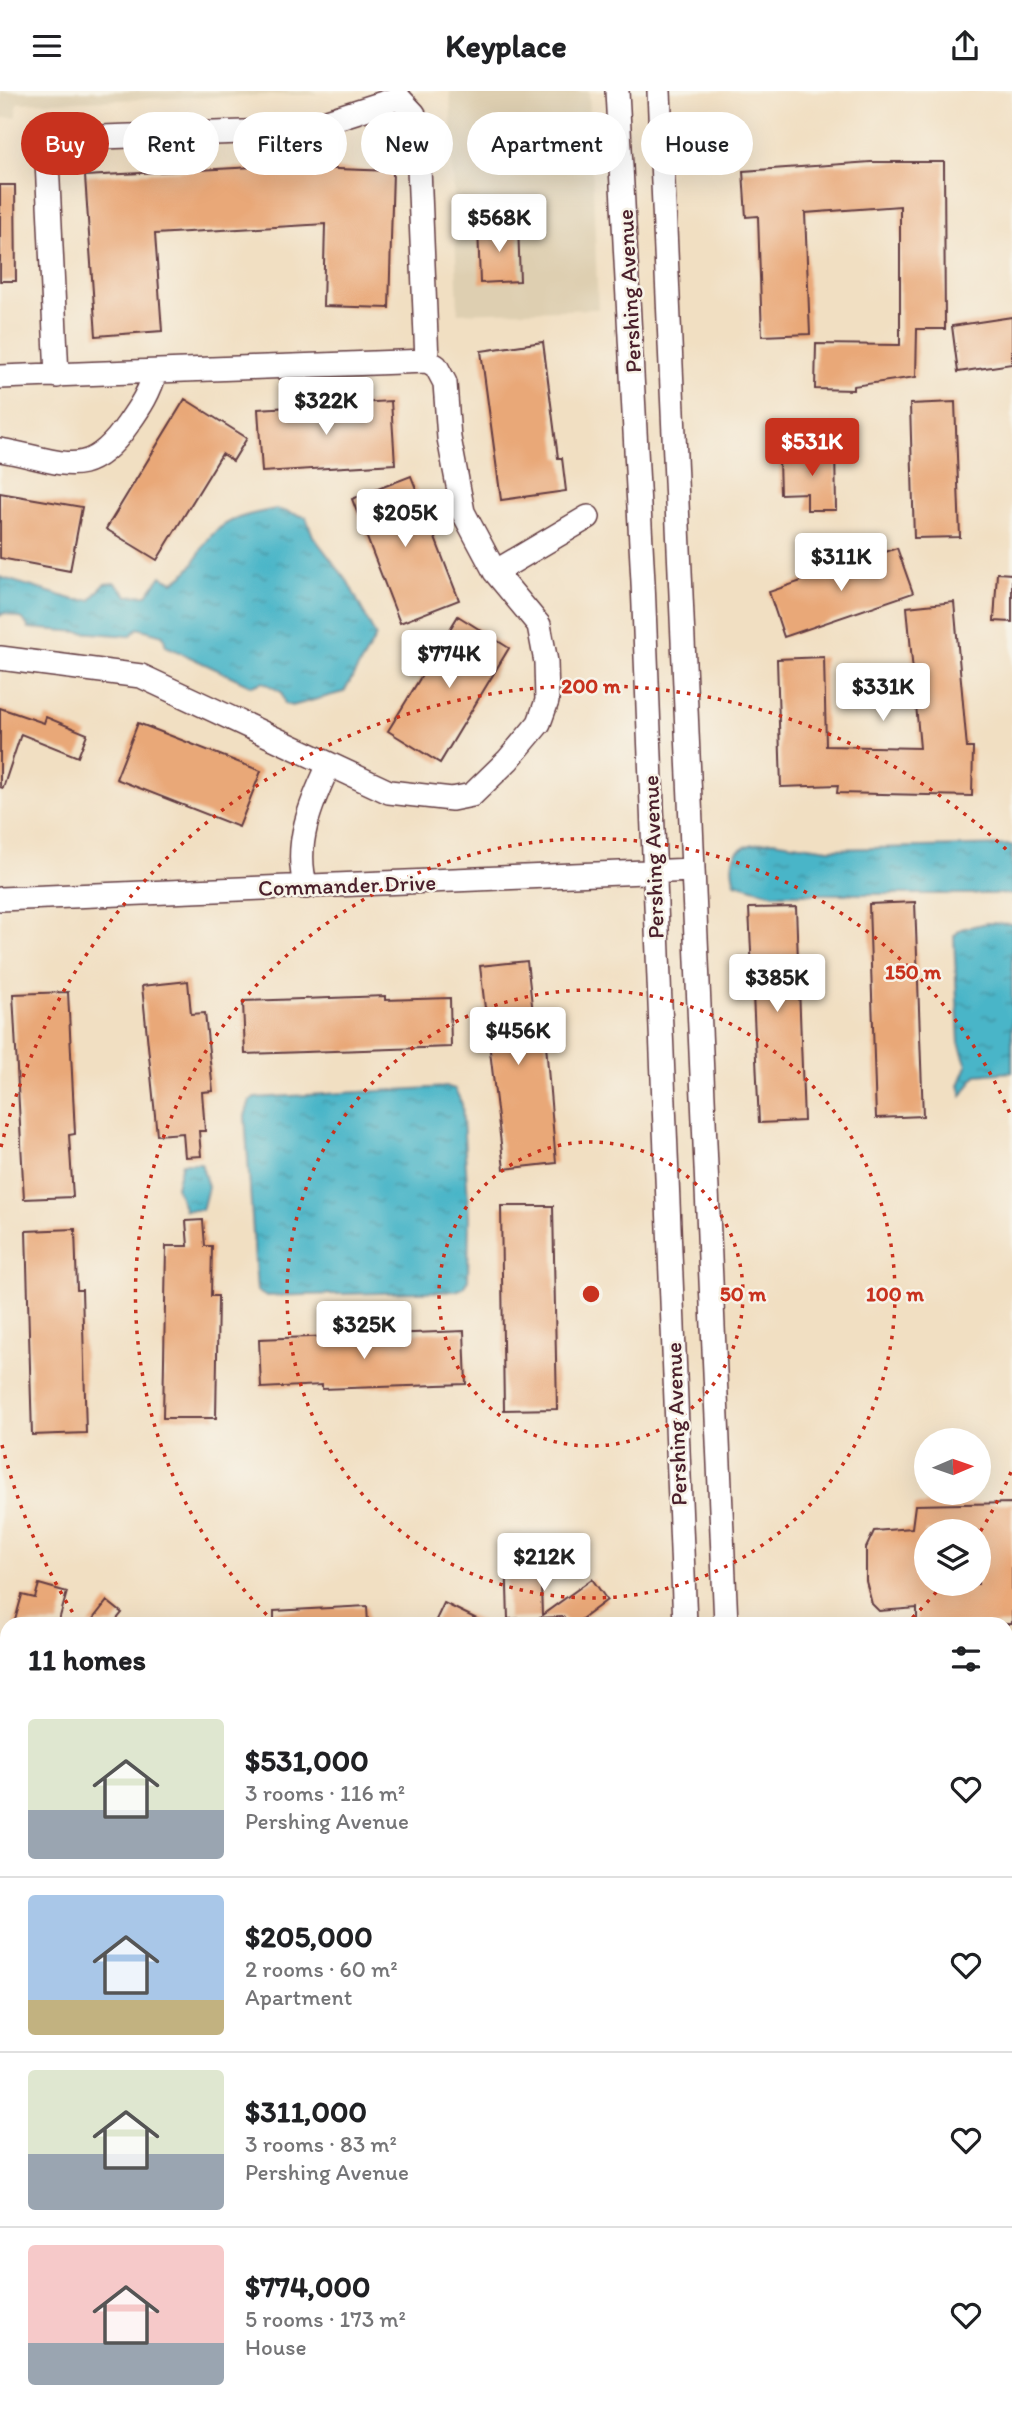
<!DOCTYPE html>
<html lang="en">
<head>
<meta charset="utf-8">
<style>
	body { margin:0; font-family:Itim,sans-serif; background:#f2f2f2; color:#202124; height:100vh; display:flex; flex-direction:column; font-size:26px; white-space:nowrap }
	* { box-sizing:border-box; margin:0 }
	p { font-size:23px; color:#757577 }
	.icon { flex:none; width:38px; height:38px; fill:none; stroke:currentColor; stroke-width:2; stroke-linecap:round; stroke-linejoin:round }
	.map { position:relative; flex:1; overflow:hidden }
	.drawer { position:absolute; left:0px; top:1526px; width:1013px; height:800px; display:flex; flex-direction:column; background:#fff; border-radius:21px 21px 0 0; box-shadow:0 7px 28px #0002 }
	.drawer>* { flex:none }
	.top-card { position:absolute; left:21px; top:21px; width:971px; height:63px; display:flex; gap:14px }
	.needle { width:46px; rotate:88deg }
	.tools { position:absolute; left:914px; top:1337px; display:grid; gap:14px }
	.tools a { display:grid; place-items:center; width:77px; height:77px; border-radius:50%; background:#fff; box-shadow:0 7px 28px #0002; font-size:35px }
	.price { position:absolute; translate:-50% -60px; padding:0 16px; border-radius:7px; background:#fff; color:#222; font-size:23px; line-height:46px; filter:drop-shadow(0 2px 4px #0008) }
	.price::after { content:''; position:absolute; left:50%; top:42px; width:21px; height:16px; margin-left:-10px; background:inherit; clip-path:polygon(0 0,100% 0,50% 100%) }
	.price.active { background:#c8321e; color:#fff }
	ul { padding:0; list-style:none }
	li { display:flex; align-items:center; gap:21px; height:175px; padding:0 28px }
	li+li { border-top:2px solid #e0e0e0 }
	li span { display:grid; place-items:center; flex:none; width:196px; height:140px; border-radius:7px; color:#555 }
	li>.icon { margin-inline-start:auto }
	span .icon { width:84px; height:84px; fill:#fffc; stroke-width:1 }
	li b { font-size:30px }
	h2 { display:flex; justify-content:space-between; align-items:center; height:84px; padding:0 28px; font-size:30px }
	.pill { padding:0 24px; border-radius:32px; background:#fff; box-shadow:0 7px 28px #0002; font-size:24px; line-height:63px }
	.pill.active { background:#c8321e; color:#fff }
	header { display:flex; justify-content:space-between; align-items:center; height:91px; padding:0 28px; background:#fff; font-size:32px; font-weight:700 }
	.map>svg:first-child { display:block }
	.built { fill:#decfb1 }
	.water { fill:url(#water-ripples); stroke:#4a6a7a; stroke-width:2 }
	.building { fill:#e9a878; fill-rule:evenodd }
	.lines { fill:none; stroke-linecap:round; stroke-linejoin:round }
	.minor-casing { stroke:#633c42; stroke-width:26 }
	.minor { stroke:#fff; stroke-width:23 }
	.ring { fill:none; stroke:#c8321e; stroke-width:3.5; stroke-dasharray:3.5 7 }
	.labels { text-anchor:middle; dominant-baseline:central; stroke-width:5; stroke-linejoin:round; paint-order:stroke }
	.street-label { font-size:23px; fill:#4a1f2b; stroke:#f7f3e8 }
	.centre { fill:#c8321e; stroke:#f7f3e8; stroke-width:3.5 }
	.ring-label { font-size:21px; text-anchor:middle; font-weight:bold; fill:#c8321e; stroke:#f7f3e8; stroke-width:5; stroke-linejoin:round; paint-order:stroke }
</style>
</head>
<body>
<header><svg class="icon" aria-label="menu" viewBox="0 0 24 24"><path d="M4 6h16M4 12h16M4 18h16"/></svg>Keyplace<svg class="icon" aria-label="share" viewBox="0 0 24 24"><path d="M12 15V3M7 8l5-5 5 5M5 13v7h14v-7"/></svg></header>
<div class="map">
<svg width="1012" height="2325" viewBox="0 0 1012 2325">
	<defs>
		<pattern id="water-ripples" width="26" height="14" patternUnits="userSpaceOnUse" patternTransform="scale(1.75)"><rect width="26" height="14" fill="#4ab5c8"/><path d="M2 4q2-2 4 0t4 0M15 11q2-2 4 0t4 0" fill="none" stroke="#4093a3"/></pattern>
	</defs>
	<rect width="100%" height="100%" fill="#f7f3e8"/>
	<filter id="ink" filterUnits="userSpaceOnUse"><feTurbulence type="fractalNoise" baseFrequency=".0143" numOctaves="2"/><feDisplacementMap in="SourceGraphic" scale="14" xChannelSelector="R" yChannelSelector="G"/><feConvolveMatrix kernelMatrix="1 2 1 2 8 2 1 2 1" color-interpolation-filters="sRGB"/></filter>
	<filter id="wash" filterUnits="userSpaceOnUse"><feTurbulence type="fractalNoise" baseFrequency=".00686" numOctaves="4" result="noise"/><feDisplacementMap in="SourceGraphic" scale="28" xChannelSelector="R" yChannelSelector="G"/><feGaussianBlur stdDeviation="1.57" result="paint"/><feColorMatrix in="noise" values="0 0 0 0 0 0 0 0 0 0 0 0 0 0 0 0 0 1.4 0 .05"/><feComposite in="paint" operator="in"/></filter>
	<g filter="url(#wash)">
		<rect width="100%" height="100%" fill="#f1dfc2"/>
		<!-- built -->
		<path class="built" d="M0 0H315L316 3 17 12V26L0 27Z
			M450 0H589L598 218 458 222Z"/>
		<!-- water -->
		<path class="water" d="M276 418 306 426 313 445 348 491 376 546 344 601 292 615 285 613 281 601 263 591 252 595 166 555 163 544 138 537 130 545 29 537 23 528 4 522 0 525V486L75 509H91L104 493 115 492 128 505 147 504 161 485 173 491C199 477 196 458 215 441 232 425 254 423 276 418Z
			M772 750 829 758 1012 754V803H774L735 792C725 758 742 754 772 750Z
			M987 832 1012 833V981L976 984 962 1005 959 994 967 975 959 952 954 845 961 838Z
			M448 996 455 998 462 1013 469 1125 468 1189 463 1197 456 1200 265 1205 257 1200 245 1025 250 1010 255 1007Z
			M182 1072H201L208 1096 202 1119H185L176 1096Z"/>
		<g id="blocks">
			<!-- building -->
			<path class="building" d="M871 71H944L945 238H917L916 286 853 295V299L815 298 816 253 900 254V115L805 122 810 243 762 245 758 125 746 126 743 80Z
				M309 73V77L393 80 389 217 323 215 325 133 155 143 162 240 96 245 85 85Z
				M0 94H15L16 190H0Z
				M518 134 520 190 480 192 478 135Z
				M1012 226V273L958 281 952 235Z
				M543 251 558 367H562L566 400 501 409 481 260Z
				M185 308 247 347 233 370 222 363 157 469 106 438Z
				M391 310 395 373 262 381 258 318Z
				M955 311 960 446 914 447 910 313Z
				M805 356H835L836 419H807V402L780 403 779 369H805Z
				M411 385 459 509 400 532 352 408Z
				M0 402 82 416 70 480 0 467Z
				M897 457 913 502 784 546 769 501Z
				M997 482 1012 483V531L994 530Z
				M954 511 967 657H973L972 705 837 702 838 694 781 696 777 568 824 566 826 655 920 657 907 516Z
				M458 525 509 557 440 672 388 640Z
				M0 617 44 632 46 626 87 643 78 666 21 643 3 697 0 696Z
				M138 632 261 680 239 736 116 688Z
				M915 811 923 1025 876 1027 869 813Z
				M796 816 804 1030 759 1032 749 817Z
				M527 870 534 931 544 930 556 1072 504 1078 480 875Z
				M188 890 191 923 205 922 213 1000 202 1001 205 1040H199L201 1065 185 1066 183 1042 157 1044 142 895Z
				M68 901 75 1043 69 1044 73 1106 24 1108 13 903Z
				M385 905V909L450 907 451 956 245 963 243 910Z
				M501 1115H553L557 1318 504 1319Z
				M203 1129 205 1155H212L211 1205H218L216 1327H163L166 1155H188L186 1130Z
				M75 1138 77 1199H82L86 1342 32 1344 26 1140Z
				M464 1240 466 1293 322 1298V1294L261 1297 259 1248Z
				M1012 1412V1533H917V1517L879 1520 872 1513 866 1490V1457L874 1440 912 1437 915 1414ZM926 1440H978V1493H926Z
				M540 1463 542 1524 592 1488 607 1509 575 1533H569L563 1526 508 1528 506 1464Z
				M39 1493 67 1501 58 1533H14L22 1504 35 1507Z
				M107 1510 122 1522 113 1533H89Z
				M444 1512 487 1533H434Z
				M367 1515 368 1533H274V1520Z"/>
		</g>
	</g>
	<g filter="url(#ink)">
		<use href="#blocks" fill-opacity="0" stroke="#633c42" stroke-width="2"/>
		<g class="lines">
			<defs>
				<path id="minor" d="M617 0 643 491 685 1533
					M659 0 726 1533
					M57 285 46 48 299 39 399 7 414 23 418 53 427 270
					M0 286 427 270 436 275 445 292 449 347 463 421 495 481 539 534 546 571 547 610 539 632 508 669 472 704 452 708 389 701 141 585 0 567
					M0 359C62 369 86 394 128 333 140 316 150 301 155 281
					M495 481 588 426
					M306 796C293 754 311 712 329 674
					M0 808 693 779
					M0 1575H7
					M0 1863 7 1856
					M0 2040 7 2051
					M141 2319V2325
					M314 2319 315 2325
					M598 2319V2325
					M720 2319V2325
					M760 2319V2325"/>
			</defs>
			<!-- minor casing -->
			<use href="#minor" class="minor-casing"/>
			<!-- minor -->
			<use href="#minor" class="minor"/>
		</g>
	</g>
	<!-- distance rings -->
	<g class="ring">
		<circle cx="591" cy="1203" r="152"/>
		<circle cx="591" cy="1203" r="304"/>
		<path d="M1011 1381A456 456 0 0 1 980 1441M943 1493A456 456 0 0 1 908 1531M274 1531A456 456 0 1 1 1011 1025"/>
		<path d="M78 1530A608 608 0 0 1 1 1350M1 1056A608 608 0 0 1 1010 762"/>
	</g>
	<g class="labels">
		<!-- street labels -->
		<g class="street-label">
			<text transform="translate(629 200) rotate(-93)">Pershing Avenue</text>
			<text transform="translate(653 766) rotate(-92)">Pershing Avenue</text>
			<text transform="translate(347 794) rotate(-2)">Commander Drive</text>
			<text transform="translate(676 1333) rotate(-92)">Pershing Avenue</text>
		</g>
	</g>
	<circle cx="591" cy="1203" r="10" class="centre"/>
	<g class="ring-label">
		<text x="591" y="602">200 m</text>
		<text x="913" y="888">150 m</text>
		<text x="743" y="1210">50 m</text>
		<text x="895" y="1210">100 m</text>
	</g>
</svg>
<div class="tools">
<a><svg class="needle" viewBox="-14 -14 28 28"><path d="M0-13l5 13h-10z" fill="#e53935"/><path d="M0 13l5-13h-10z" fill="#757577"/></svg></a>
<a><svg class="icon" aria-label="layers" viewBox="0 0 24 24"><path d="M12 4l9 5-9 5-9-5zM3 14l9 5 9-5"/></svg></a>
</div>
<b class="price" style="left:499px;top:163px">$568K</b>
<b class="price" style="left:326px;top:346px">$322K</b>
<b class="price active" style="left:812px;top:387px">$531K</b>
<b class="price" style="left:405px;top:458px">$205K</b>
<b class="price" style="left:841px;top:502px">$311K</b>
<b class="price" style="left:449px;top:599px">$774K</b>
<b class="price" style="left:883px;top:632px">$331K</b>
<b class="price" style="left:777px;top:923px">$385K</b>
<b class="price" style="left:518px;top:976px">$456K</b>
<b class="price" style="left:364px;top:1270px">$325K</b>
<b class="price" style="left:544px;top:1502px">$212K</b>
<div class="top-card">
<a class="pill active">Buy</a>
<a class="pill">Rent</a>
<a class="pill">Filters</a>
<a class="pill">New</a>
<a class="pill">Apartment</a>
<a class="pill">House</a>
</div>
<section class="drawer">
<h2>11 homes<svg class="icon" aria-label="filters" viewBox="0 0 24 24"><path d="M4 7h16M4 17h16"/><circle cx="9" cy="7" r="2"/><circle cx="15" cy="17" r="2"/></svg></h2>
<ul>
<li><span style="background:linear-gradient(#dfe7d0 65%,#9aa5b1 0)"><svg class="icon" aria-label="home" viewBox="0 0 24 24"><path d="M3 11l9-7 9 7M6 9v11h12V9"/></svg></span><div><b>$531,000</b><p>3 rooms · 116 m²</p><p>Pershing Avenue</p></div><svg class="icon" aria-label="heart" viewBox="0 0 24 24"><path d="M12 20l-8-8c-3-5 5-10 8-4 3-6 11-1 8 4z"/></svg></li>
<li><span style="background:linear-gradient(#a9c7e8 75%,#c2b280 0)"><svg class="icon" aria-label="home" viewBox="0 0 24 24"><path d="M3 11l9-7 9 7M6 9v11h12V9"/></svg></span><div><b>$205,000</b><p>2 rooms · 60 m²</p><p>Apartment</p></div><svg class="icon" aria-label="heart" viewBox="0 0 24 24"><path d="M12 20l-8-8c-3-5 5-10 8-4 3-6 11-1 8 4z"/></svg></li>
<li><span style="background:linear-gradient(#dfe7d0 60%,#9aa5b1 0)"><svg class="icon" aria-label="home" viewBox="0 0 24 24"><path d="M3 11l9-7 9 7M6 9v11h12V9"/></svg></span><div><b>$311,000</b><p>3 rooms · 83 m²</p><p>Pershing Avenue</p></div><svg class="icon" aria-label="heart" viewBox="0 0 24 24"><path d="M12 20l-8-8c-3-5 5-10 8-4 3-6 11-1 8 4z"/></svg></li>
<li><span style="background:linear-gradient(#f6c9c9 70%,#9aa5b1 0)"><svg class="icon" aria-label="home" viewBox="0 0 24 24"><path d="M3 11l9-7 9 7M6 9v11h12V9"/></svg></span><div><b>$774,000</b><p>5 rooms · 173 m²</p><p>House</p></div><svg class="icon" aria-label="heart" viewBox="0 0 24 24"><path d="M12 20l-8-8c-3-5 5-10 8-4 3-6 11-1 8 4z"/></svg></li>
</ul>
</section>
</div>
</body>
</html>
